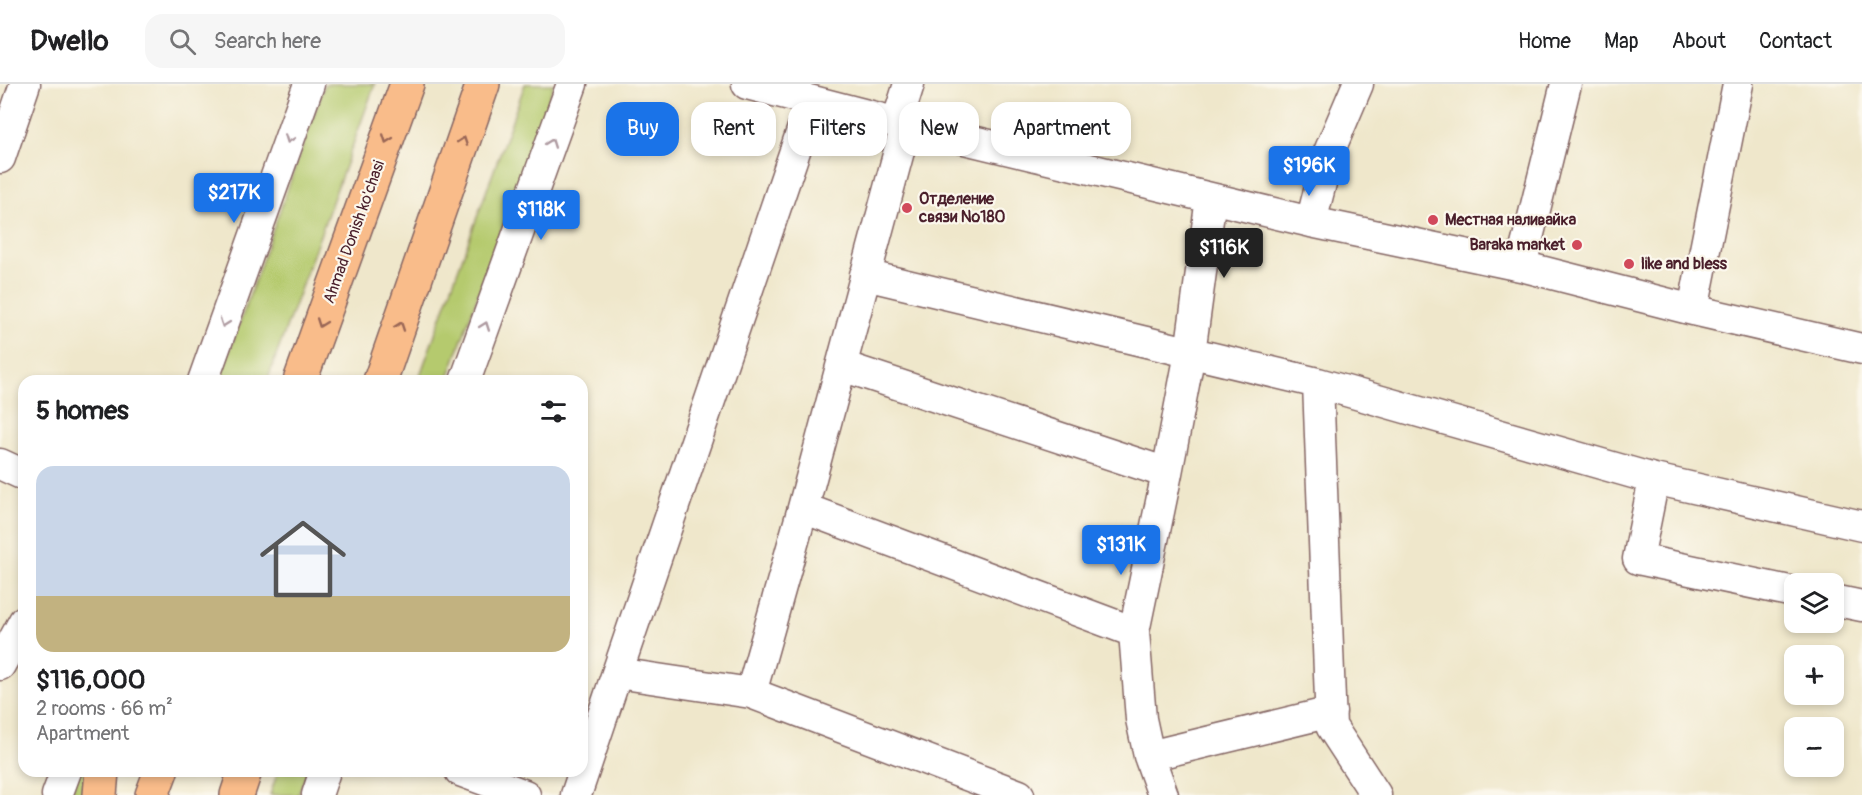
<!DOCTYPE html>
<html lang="en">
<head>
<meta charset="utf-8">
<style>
	body { margin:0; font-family:Pangolin,sans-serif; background:#f6f6f6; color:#202124; height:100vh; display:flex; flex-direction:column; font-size:22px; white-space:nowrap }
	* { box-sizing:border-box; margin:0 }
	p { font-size:20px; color:#757577 }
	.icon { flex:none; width:33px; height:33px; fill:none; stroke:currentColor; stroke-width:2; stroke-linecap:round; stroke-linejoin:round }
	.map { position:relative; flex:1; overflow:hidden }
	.drawer { position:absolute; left:18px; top:291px; width:570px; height:402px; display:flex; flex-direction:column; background:#fff; border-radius:18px; box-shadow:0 3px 9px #0003 }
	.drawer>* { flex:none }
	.guide { position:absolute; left:606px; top:18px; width:570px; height:54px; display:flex; gap:12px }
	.fabs { position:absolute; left:1784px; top:489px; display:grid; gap:12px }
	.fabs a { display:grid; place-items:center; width:60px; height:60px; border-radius:12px; background:#fff; box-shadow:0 3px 9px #0003; font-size:30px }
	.price { position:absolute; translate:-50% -51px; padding:0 14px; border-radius:6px; background:#1a73e8; color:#fff; font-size:20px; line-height:39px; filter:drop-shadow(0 2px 3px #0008) }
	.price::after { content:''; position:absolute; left:50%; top:36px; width:18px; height:14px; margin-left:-9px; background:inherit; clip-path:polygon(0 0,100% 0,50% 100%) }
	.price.on { background:#222; color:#fff }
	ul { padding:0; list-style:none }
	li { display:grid; align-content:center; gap:12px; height:318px; padding:0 18px }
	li+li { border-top:2px solid #e0e0e0 }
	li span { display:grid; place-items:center; height:186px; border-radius:18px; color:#555 }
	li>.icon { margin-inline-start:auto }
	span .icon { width:108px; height:108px; fill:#fffc; stroke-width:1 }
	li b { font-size:26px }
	h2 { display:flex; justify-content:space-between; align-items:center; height:72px; padding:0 18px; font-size:26px }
	.chip { padding:0 21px; border-radius:18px; background:#fff; box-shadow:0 3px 9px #0003; font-size:21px; line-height:54px }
	.chip.on { background:#1a73e8; color:#fff }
	header { display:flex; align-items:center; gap:36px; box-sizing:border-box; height:84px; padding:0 30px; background:#fff; border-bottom:2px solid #e0e0e0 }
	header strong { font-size:28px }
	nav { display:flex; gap:33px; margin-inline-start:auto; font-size:21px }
	.search { width:420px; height:54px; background:#f6f6f6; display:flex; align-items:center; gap:15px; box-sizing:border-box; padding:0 21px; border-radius:18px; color:#757577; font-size:22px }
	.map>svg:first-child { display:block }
	.green { fill:#b5ca6e; stroke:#80744c; stroke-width:1.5 }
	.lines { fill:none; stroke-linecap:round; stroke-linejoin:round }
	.minor-casing { stroke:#846563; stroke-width:33 }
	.major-casing { stroke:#846563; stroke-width:36 }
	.minor { stroke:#fff; stroke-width:30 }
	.major { stroke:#f9bc8a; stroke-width:33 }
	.oneway { stroke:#ae9aa0 }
	.oneway2 { stroke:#996656 }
	.poi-dot { fill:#d1495b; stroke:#fbf7ec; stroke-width:2 }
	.labels { text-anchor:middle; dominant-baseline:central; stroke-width:4.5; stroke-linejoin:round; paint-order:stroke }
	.poi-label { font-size:16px; font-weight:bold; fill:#4a1f2b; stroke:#fbf7ec; text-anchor:start }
	.street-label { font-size:16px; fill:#4a1f2b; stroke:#fbf7ec }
</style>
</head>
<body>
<header>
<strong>Dwello</strong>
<div class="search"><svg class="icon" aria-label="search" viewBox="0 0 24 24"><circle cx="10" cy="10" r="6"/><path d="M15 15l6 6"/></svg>Search here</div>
<nav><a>Home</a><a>Map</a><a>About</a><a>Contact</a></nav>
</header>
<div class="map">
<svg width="1862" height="711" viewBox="0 0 1862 711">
	<rect width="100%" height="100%" fill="#fbf7ec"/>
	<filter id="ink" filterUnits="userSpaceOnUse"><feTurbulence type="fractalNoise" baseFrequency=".0167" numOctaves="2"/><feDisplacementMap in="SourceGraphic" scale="12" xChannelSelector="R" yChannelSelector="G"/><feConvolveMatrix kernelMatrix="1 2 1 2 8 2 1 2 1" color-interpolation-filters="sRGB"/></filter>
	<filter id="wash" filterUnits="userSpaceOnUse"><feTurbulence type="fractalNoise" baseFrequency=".008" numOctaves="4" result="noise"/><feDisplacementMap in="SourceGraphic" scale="24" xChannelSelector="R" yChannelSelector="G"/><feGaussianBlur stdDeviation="1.35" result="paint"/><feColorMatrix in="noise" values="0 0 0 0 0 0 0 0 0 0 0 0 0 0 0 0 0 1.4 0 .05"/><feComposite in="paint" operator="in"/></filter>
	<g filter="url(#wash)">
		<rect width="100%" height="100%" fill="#efe7cb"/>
		<!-- green -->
		<path class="green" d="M325 0H375L267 297H219Z
			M525 0H554L447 297H418Z
			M79 687H86L83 711H70Z
			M278 687H307L298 711H270Z"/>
	</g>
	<g filter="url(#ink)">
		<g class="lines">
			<defs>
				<path id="minor" d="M747 0 906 41 1211 114 1311 138 1521 182 1693 226 1862 265
					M897 38 909 0
					M0 74 25 0
					M1311 138 1329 68 1358 0
					M1521 182 1566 0
					M865 191 1318 299 1331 642 1376 711
					M1693 226 1738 0
					M842 282 1167 389
					M203 297 309 0
					M465 297 572 0
					M1318 299 1654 395 1638 475 1794 508
					M0 380 24 391
					M1654 395 1862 442
					M803 424 1134 548
					M1833 516 1862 522
					M0 581 24 537
					M617 589 812 17
					M751 609 1019 711
					M1149 672 1331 628
					M460 687 525 711
					M57 711 66 687
					M317 711 325 687
					M576 711 617 589 751 609 803 424 906 41
					M1163 711 1149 672 1141 635 1134 548 1167 389 1190 269 1211 114"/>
				<path id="major" d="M300 297 407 0
					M380 297 483 0
					M100 711 102 687
					M152 711 161 687
					M237 711 245 687"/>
			</defs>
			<!-- minor casing -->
			<use href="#minor" class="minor-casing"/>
			<!-- major casing -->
			<use href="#major" class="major-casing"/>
			<!-- minor -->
			<use href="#minor" class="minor"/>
			<!-- major -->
			<use href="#major" class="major"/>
		</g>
		<!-- one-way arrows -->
		<defs><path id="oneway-chevron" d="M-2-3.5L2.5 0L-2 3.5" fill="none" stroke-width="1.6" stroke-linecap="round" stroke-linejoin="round" transform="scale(1.5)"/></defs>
		<g class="oneway">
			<use href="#oneway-chevron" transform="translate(289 55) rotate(110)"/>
			<use href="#oneway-chevron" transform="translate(551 59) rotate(-70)"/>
			<use href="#oneway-chevron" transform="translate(224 239) rotate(110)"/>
			<use href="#oneway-chevron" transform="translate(485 242) rotate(-70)"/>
		</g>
		<g class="oneway2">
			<use href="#oneway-chevron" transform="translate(387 55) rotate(110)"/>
			<use href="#oneway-chevron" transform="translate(463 57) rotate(-71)"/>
			<use href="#oneway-chevron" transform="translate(321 239) rotate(110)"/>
			<use href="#oneway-chevron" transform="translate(400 242) rotate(-71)"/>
		</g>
	</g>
	<!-- markers -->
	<g class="poi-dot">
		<circle cx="907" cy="124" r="6"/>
		<circle cx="1433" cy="136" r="6"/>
		<circle cx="1577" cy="161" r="6"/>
		<circle cx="1629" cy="180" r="6"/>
	</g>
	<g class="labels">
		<!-- poi labels -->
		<g class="poi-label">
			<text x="919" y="115">Отделение<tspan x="919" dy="18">связи №180</tspan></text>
			<text x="1445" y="136">Местная наливайка</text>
			<text x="1565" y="161" text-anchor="end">Baraka market</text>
			<text x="1641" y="180">like and bless</text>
		</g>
		<!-- street labels -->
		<g class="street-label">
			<text transform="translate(354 148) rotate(-70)">Ahmad Donish ko'chasi</text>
		</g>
	</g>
</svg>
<div class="fabs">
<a><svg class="icon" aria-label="layers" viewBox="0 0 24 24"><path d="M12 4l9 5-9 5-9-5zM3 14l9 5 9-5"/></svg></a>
<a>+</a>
<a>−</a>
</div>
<b class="price" style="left:1309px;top:113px">$196K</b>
<b class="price" style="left:234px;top:140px">$217K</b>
<b class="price" style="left:541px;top:157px">$118K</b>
<b class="price on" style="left:1224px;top:195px">$116K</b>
<b class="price" style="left:1121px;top:492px">$131K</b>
<div class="guide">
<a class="chip on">Buy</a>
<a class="chip">Rent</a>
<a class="chip">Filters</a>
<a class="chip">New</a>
<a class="chip">Apartment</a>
</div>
<section class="drawer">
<h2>5 homes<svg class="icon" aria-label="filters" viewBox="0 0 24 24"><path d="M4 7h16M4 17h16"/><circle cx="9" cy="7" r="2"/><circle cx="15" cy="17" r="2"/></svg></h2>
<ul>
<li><span style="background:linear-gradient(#c9d6e8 70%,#c2b280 0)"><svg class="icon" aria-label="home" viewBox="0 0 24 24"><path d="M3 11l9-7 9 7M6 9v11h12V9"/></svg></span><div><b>$116,000</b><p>2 rooms · 66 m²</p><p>Apartment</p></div></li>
</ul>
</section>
</div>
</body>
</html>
